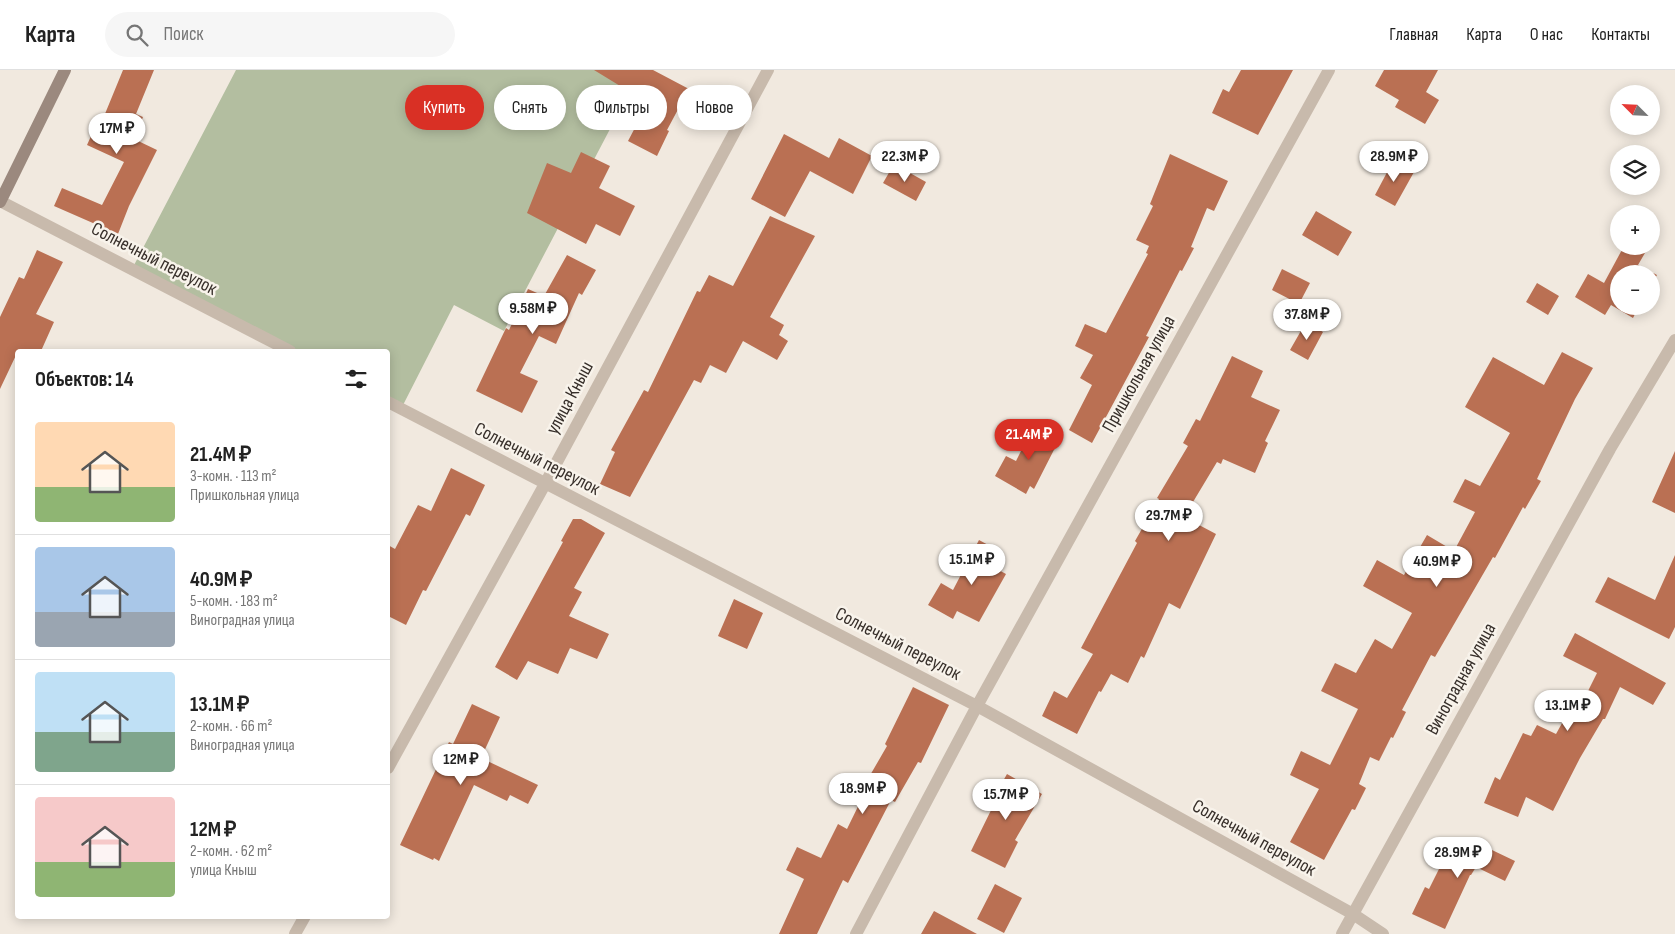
<!DOCTYPE html>
<html lang="ru">
<head>
<meta charset="utf-8">
<style>
	body { margin:0; font-family:"Sofia Sans Condensed",sans-serif; background:#f6f6f6; color:#222; height:100vh; display:flex; flex-direction:column; font-size:19px; white-space:nowrap }
	* { box-sizing:border-box; margin:0 }
	p { font-size:16px; color:#767676 }
	.icon { flex:none; width:28px; height:28px; fill:none; stroke:currentColor; stroke-width:2; stroke-linecap:round; stroke-linejoin:round }
	.map { position:relative; flex:1; overflow:hidden }
	.sheet { position:absolute; left:15px; top:279px; width:375px; height:570px; display:flex; flex-direction:column; background:#fff; border-radius:5px; box-shadow:0 2px 12px #0003 }
	.sheet>* { flex:none }
	.hud { position:absolute; left:405px; top:15px; width:475px; height:45px; display:flex; gap:10px }
	.needle { width:32px; rotate:294deg }
	.controls { position:absolute; left:1610px; top:15px; display:grid; gap:10px }
	.controls a { display:grid; place-items:center; width:50px; height:50px; border-radius:50%; background:#fff; box-shadow:0 2px 12px #0003; font-size:25px }
	.price { position:absolute; translate:-50% -42px; padding:0 11px; border-radius:18px; background:#fff; color:#222; font-size:16px; line-height:32px; filter:drop-shadow(0 1px 2px #0008) }
	.price::after { content:''; position:absolute; left:50%; top:30px; width:15px; height:11px; margin-left:-8px; background:inherit; clip-path:polygon(0 0,100% 0,50% 100%) }
	.price.on { background:#d93025; color:#fff }
	ul { padding:0; list-style:none }
	li { display:flex; align-items:center; gap:15px; height:125px; padding:0 20px }
	li+li { border-top:1px solid #e0e0e0 }
	li span { display:grid; place-items:center; flex:none; width:140px; height:100px; border-radius:5px; color:#555 }
	li>.icon { margin-inline-start:auto }
	span .icon { width:60px; height:60px; fill:#fffc; stroke-width:1 }
	li b { font-size:21px }
	h2 { display:flex; justify-content:space-between; align-items:center; height:60px; padding:0 20px; font-size:21px }
	.tag { padding:0 18px; border-radius:22px; background:#fff; box-shadow:0 2px 12px #0003; font-size:18px; line-height:45px }
	.tag.on { background:#d93025; color:#fff }
	header { display:flex; align-items:center; gap:30px; box-sizing:border-box; height:70px; padding:0 25px; background:#fff; border-bottom:1px solid #e0e0e0 }
	header strong { font-size:24px }
	nav { display:flex; gap:28px; margin-inline-start:auto; font-size:18px }
	.search { width:350px; height:45px; background:#f6f6f6; display:flex; align-items:center; gap:12px; box-sizing:border-box; padding:0 18px; border-radius:28px; color:#767676; font-size:19px }
	.map>svg:first-child { display:block }
	.green { fill:#b3bea0 }
	.building { fill:#ba7053 }
	.lines { fill:none; stroke-linecap:round; stroke-linejoin:round }
	.street { stroke:#c8baac; stroke-width:12 }
	.secondary { stroke:#9b897e; stroke-width:12 }
	.labels { text-anchor:middle; dominant-baseline:central; stroke-width:5; stroke-linejoin:round; paint-order:stroke }
	.street-label { font-size:19px; fill:#372f2a; stroke:#f8f3eb }
</style>
</head>
<body>
<header>
<strong>Карта</strong>
<div class="search"><svg class="icon" aria-label="search" viewBox="0 0 24 24"><circle cx="10" cy="10" r="6"/><path d="M15 15l6 6"/></svg>Поиск</div>
<nav><a>Главная</a><a>Карта</a><a>О нас</a><a>Контакты</a></nav>
</header>
<div class="map">
<svg width="1675" height="864" viewBox="0 0 1675 864">
	<rect width="100%" height="100%" fill="#f1e9df"/>
	<!-- green -->
	<path class="green" d="M236 0H641L504 261 454 235 401 339 388 332V281H290L132 199Z"/>
	<!-- building -->
	<path class="building" d="M123 0H154L136 44 143 47 134 69 157 80 129 136 118 164 54 136 62 118 102 135 124 92 87 75 96 55 100 56Z
		M594 0H653L689 19 667 60 669 61 657 86 628 71 648 33Z
		M1241 0H1293L1258 65 1212 43 1223 19 1229 22Z
		M1384 0H1438L1426 22 1439 30 1425 54 1395 37 1399 30 1375 16Z
		M784 64 829 88 839 68 872 86 853 124 810 101 785 147 751 129Z
		M581 82 610 96 599 118 635 136 620 166 596 154 586 174 527 143 547 93 571 103Z
		M1170 84 1228 111 1214 141 1207 138 1191 177 1194 178 1182 201 1180 200 1146 266 1149 267 1092 373 1069 360 1092 315 1080 308 1093 285 1075 276 1085 254 1106 263 1148 184 1146 183 1149 176 1136 170 1153 136 1150 134Z
		M1393 91 1414 102 1395 136 1375 125Z
		M894 94 926 112 916 131 883 113Z
		M1316 141 1352 162 1338 186 1302 165Z
		M770 146 815 166 770 247 784 255 779 265 788 271 777 290 743 271 726 303 710 295 701 313 694 310 630 427 600 414 615 382 611 380 644 320 648 322 697 221 700 222 709 205 733 216Z
		M1624 176H1649L1638 195 1657 205 1651 215V204H1619V236H1639L1633 248 1611 235 1605 245 1575 227 1588 204 1604 213Z
		M37 180 63 192 36 244 54 252 41 281H18L0 319V247L19 207 24 209Z
		M567 185 596 200 582 225 579 223 556 274 539 266 520 303 538 311 522 343 476 321 506 258 509 260 528 219 544 226Z
		M1282 199 1310 213 1299 234 1272 220Z
		M1537 213 1559 226 1548 245 1526 232Z
		M1306 252 1323 262 1308 290 1290 280Z
		M1562 282 1593 298 1575 329 1537 409 1541 411 1525 439 1523 437 1495 488 1493 487 1435 587 1431 585 1402 640 1406 642 1393 668 1391 667 1379 691 1370 687 1359 714 1366 718 1355 740 1352 739 1324 790 1290 772 1319 719 1290 705 1301 681 1330 695 1358 639 1321 621 1335 593 1356 603 1375 569 1392 579 1412 543 1363 516 1377 490 1404 505 1427 465 1454 481 1475 442 1453 432 1465 409 1480 416 1510 363 1465 337 1493 287 1544 315Z
		M1232 286 1263 301 1251 327 1280 340 1265 371 1268 373 1255 403 1223 389 1221 394 1217 392 1184 447 1216 464 1180 539 1169 533 1144 588 1141 586 1128 613 1111 604 1101 622 1099 621 1077 664 1042 646 1054 621 1067 628 1093 584 1081 578 1137 473 1135 471 1159 429 1157 428 1188 376 1183 373 1196 349 1200 351Z
		M1034 355 1060 368 1034 419 1030 416 1026 424 995 406 1006 386 1016 391Z
		M1675 381V443L1652 432Z
		M451 398 485 415 470 446 466 444 426 521 423 520 406 555 388 546V475L395 479 418 435 431 441Z
		M573 449H581L605 463 574 518 582 522 569 546 609 564 597 589 570 578 558 604 528 591 517 610 495 597 563 472 561 471Z
		M979 470 1003 483 995 498 1006 504 979 552 957 541 953 549 928 535 941 513 953 520Z
		M1675 485V557L1669 569 1595 532 1608 507 1655 530Z
		M734 529 763 543 747 579 718 566Z
		M1575 563 1666 613 1653 635 1620 617 1605 649H1603L1580 688 1553 741 1526 727 1518 747 1484 733 1495 707 1500 710 1523 663 1531 666 1537 655 1556 664 1571 637 1578 641 1597 603 1563 586Z
		M913 617 949 635 921 693 918 692 895 732 891 730 848 813 843 810 817 864H779L804 809 786 800 797 777 821 788 838 754 847 759 868 716 865 714 887 676 885 674Z
		M472 634 500 647 481 688 538 715 528 734 510 725 507 731 474 715 439 791 434 788 433 790 400 775 449 672 453 674Z
		M1007 704 1042 724 1015 770 1018 772 1005 798 971 781 997 728 994 727Z
		M1455 767 1470 774 1471 770 1515 791 1505 811 1476 797 1471 805H1470L1445 859 1412 844 1425 817 1429 819Z
		M995 814 1022 828 1004 863 977 849Z
		M934 841 977 864H921Z"/>
	<g class="lines">
		<!-- street -->
		<path class="street" d="M0 131 290 281
			M388 332 977 636 1353 844 1383 864
			M388 698 545 414 768 0
			M295 864 305 846
			M856 864 977 636 1329 0
			M1342 864 1610 379 1675 270"/>
		<!-- secondary -->
		<path class="secondary" d="M0 132 65 0"/>
	</g>
	<g class="labels">
		<!-- street labels -->
		<g class="street-label">
			<text transform="translate(154 189) rotate(27)">Солнечный переулок</text>
			<text transform="translate(1139 304) rotate(-61)">Пришкольная улица</text>
			<text transform="translate(570 328) rotate(-62)">улица Кныш</text>
			<text transform="translate(537 389) rotate(27)">Солнечный переулок</text>
			<text transform="translate(898 574) rotate(27)">Солнечный переулок</text>
			<text transform="translate(1461 609) rotate(-61)">Виноградная улица</text>
			<text transform="translate(1254 768) rotate(29)">Солнечный переулок</text>
		</g>
	</g>
</svg>
<div class="controls">
<a><svg class="needle" viewBox="-14 -14 28 28"><path d="M0-13l5 13h-10z" fill="#e53935"/><path d="M0 13l5-13h-10z" fill="#767676"/></svg></a>
<a><svg class="icon" aria-label="layers" viewBox="0 0 24 24"><path d="M12 4l9 5-9 5-9-5zM3 14l9 5 9-5"/></svg></a>
<a>+</a>
<a>−</a>
</div>
<b class="price" style="left:117px;top:85px">17M ₽</b>
<b class="price" style="left:905px;top:113px">22.3M ₽</b>
<b class="price" style="left:1394px;top:113px">28.9M ₽</b>
<b class="price" style="left:533px;top:265px">9.58M ₽</b>
<b class="price" style="left:1307px;top:271px">37.8M ₽</b>
<b class="price on" style="left:1029px;top:391px">21.4M ₽</b>
<b class="price" style="left:1169px;top:472px">29.7M ₽</b>
<b class="price" style="left:972px;top:516px">15.1M ₽</b>
<b class="price" style="left:1437px;top:518px">40.9M ₽</b>
<b class="price" style="left:1568px;top:662px">13.1M ₽</b>
<b class="price" style="left:461px;top:716px">12M ₽</b>
<b class="price" style="left:863px;top:745px">18.9M ₽</b>
<b class="price" style="left:1006px;top:751px">15.7M ₽</b>
<b class="price" style="left:1458px;top:809px">28.9M ₽</b>
<div class="hud">
<a class="tag on">Купить</a>
<a class="tag">Снять</a>
<a class="tag">Фильтры</a>
<a class="tag">Новое</a>
</div>
<section class="sheet">
<h2>Объектов: 14<svg class="icon" aria-label="filters" viewBox="0 0 24 24"><path d="M4 7h16M4 17h16"/><circle cx="9" cy="7" r="2"/><circle cx="15" cy="17" r="2"/></svg></h2>
<ul>
<li><span style="background:linear-gradient(#ffd9b3 65%,#8fb573 0)"><svg class="icon" aria-label="home" viewBox="0 0 24 24"><path d="M3 11l9-7 9 7M6 9v11h12V9"/></svg></span><div><b>21.4M ₽</b><p>3-комн. · 113 m²</p><p>Пришкольная улица</p></div></li>
<li><span style="background:linear-gradient(#a9c7e8 65%,#9aa5b1 0)"><svg class="icon" aria-label="home" viewBox="0 0 24 24"><path d="M3 11l9-7 9 7M6 9v11h12V9"/></svg></span><div><b>40.9M ₽</b><p>5-комн. · 183 m²</p><p>Виноградная улица</p></div></li>
<li><span style="background:linear-gradient(#bfe0f5 60%,#7fa58c 0)"><svg class="icon" aria-label="home" viewBox="0 0 24 24"><path d="M3 11l9-7 9 7M6 9v11h12V9"/></svg></span><div><b>13.1M ₽</b><p>2-комн. · 66 m²</p><p>Виноградная улица</p></div></li>
<li><span style="background:linear-gradient(#f6c9c9 65%,#8fb573 0)"><svg class="icon" aria-label="home" viewBox="0 0 24 24"><path d="M3 11l9-7 9 7M6 9v11h12V9"/></svg></span><div><b>12M ₽</b><p>2-комн. · 62 m²</p><p>улица Кныш</p></div></li>
</ul>
</section>
</div>
</body>
</html>
